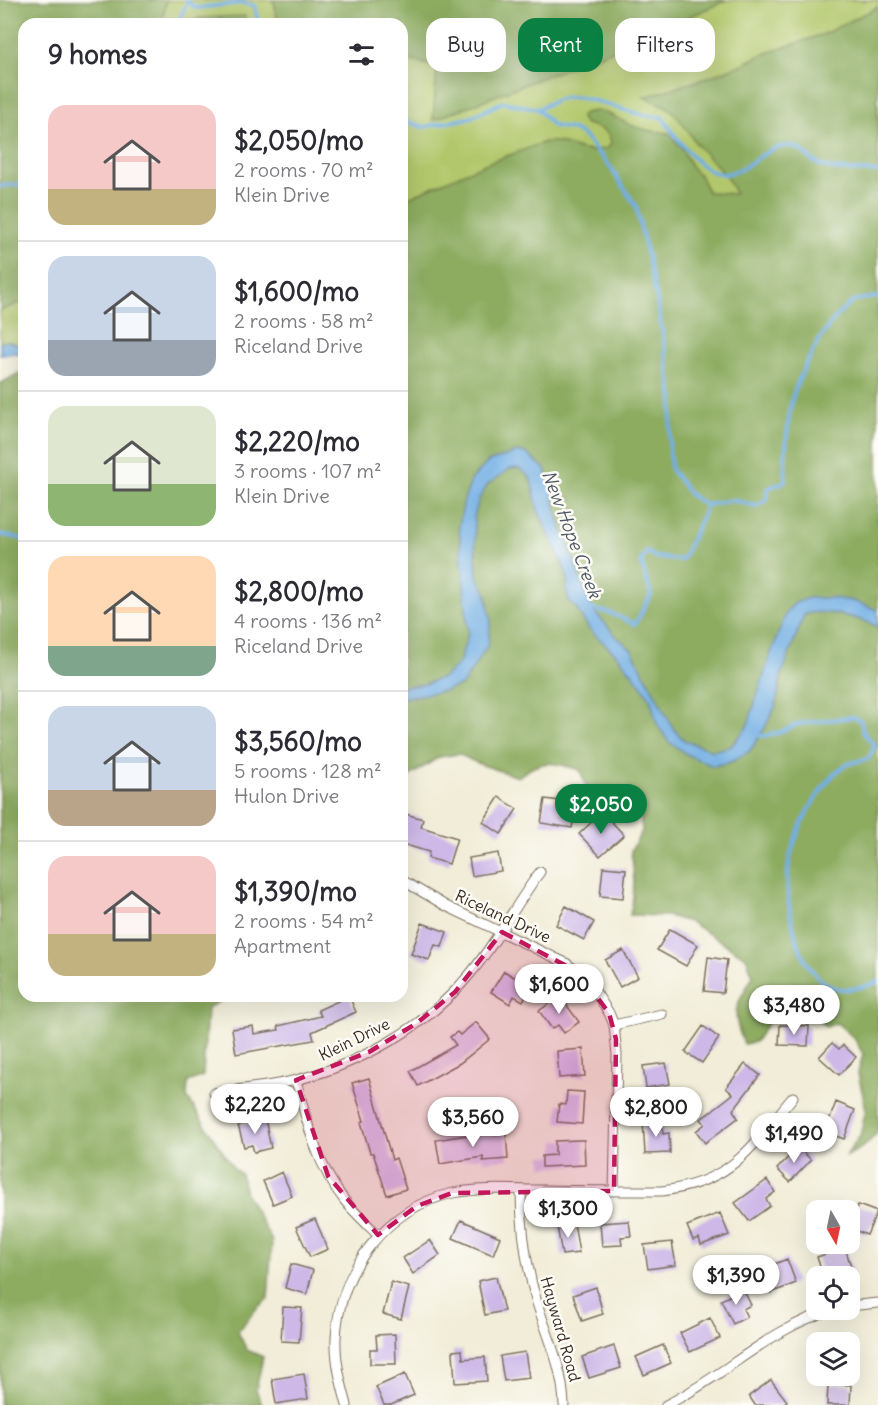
<!DOCTYPE html>
<html lang="en">
<head>
<meta charset="utf-8">
<style>
	body { margin:0; font-family:Delius,sans-serif; background:#f7f7f7; color:#2b2b33; height:100vh; display:flex; flex-direction:column; font-size:22px; white-space:nowrap }
	* { box-sizing:border-box; margin:0 }
	p { font-size:20px; color:#7c7c81 }
	.icon { flex:none; width:33px; height:33px; fill:none; stroke:currentColor; stroke-width:2; stroke-linecap:round; stroke-linejoin:round }
	.map { position:relative; flex:1; overflow:hidden }
	.side { position:absolute; left:18px; top:18px; width:390px; height:984px; display:flex; flex-direction:column; background:#fff; border-radius:18px; box-shadow:0 6px 24px #0002 }
	.side>* { flex:none }
	.hud { position:absolute; left:426px; top:18px; width:362px; height:54px; display:flex; gap:12px }
	.needle { width:39px; rotate:171deg }
	.controls { position:absolute; left:806px; top:1200px; display:grid; gap:12px }
	.controls a { display:grid; place-items:center; width:54px; height:54px; border-radius:12px; background:#fff; box-shadow:0 6px 24px #0002; font-size:30px }
	.price { position:absolute; translate:-50% -51px; padding:0 14px; border-radius:21px; background:#fff; color:#222; font-size:20px; line-height:39px; filter:drop-shadow(0 2px 3px #0008) }
	.price::after { content:''; position:absolute; left:50%; top:36px; width:18px; height:14px; margin-left:-9px; background:inherit; clip-path:polygon(0 0,100% 0,50% 100%) }
	.price.active { background:#0b8043; color:#fff }
	ul { padding:0; list-style:none }
	li { display:flex; align-items:center; gap:18px; height:150px; padding:0 30px }
	li+li { border-top:2px solid #e1e1e2 }
	li span { display:grid; place-items:center; flex:none; width:168px; height:120px; border-radius:18px; color:#555 }
	li>.icon { margin-inline-start:auto }
	span .icon { width:72px; height:72px; fill:#fffc; stroke-width:1 }
	li b { font-size:26px }
	h2 { display:flex; justify-content:space-between; align-items:center; height:72px; padding:0 30px; font-size:26px }
	.tag { padding:0 21px; border-radius:18px; background:#fff; box-shadow:0 6px 24px #0002; font-size:21px; line-height:54px }
	.tag.active { background:#0b8043; color:#fff }
	.map>svg:first-child { display:block }
	.green { fill:#b2c76c; stroke:#767845; stroke-width:1.5 }
	.forest { fill:#8dac60; stroke:#646b3f; stroke-width:1.5 }
	.water { fill:#72afe4; stroke:#566c81; stroke-width:1.5 }
	.lines { fill:none; stroke-linecap:round; stroke-linejoin:round }
	.stream { stroke:#72afe4; stroke-width:4 }
	.building { fill:#cdb8e8 }
	.minor-casing { stroke:#7b6e5f; stroke-width:11 }
	.minor { stroke:#fff; stroke-width:9 }
	.marked { fill:#c2185b; fill-opacity:0.2; stroke:#c2185b; stroke-width:4.5; stroke-dasharray:12 8; stroke-linejoin:round }
	.labels { text-anchor:middle; dominant-baseline:central; stroke-width:5; stroke-linejoin:round; paint-order:stroke }
	.street-label { font-size:16px; fill:#3b2a1e; stroke:#fdfcf7 }
	.water-label { font-size:18px; font-style:italic; fill:#4e5963; stroke:#fdfcf7 }
</style>
</head>
<body>
<div class="map">
<svg width="878" height="1405" viewBox="0 0 878 1405">
	<rect width="100%" height="100%" fill="#fdfcf7"/>
	<filter id="ink" filterUnits="userSpaceOnUse"><feTurbulence type="fractalNoise" baseFrequency=".0167" numOctaves="2"/><feDisplacementMap in="SourceGraphic" scale="12" xChannelSelector="R" yChannelSelector="G"/><feConvolveMatrix kernelMatrix="1 2 1 2 8 2 1 2 1" color-interpolation-filters="sRGB"/></filter>
	<filter id="wash" filterUnits="userSpaceOnUse"><feTurbulence type="fractalNoise" baseFrequency=".008" numOctaves="4" result="noise"/><feDisplacementMap in="SourceGraphic" scale="24" xChannelSelector="R" yChannelSelector="G"/><feGaussianBlur stdDeviation="1.35" result="paint"/><feColorMatrix in="noise" values="0 0 0 0 0 0 0 0 0 0 0 0 0 0 0 0 0 1.4 0 .05"/><feComposite in="paint" operator="in"/></filter>
	<g filter="url(#wash)">
		<rect width="100%" height="100%" fill="#f1edd8"/>
		<!-- green -->
		<path class="green" d="M128 0H878V176L806 41 748 62 846 157 402 386V24H100Z
			M24 247V347L6 341 0 343V257Z"/>
		<!-- forest -->
		<path class="forest" d="M0 0H166C166 9 162 16 162 24H24V301L0 311Z
			M271 0H727L616 49 433 120 437 67 414 61 402 64V24H278L274 2Z
			M878 7V1132L865 1146 845 1157 860 1136 866 1109 858 1073 863 1054 854 1038 837 1023 826 1027 809 1012 790 1011 772 1017 755 1042 744 1044C730 1011 736 1005 753 976L746 957 690 922 668 916 630 915C635 893 635 873 631 851L642 831 640 809 588 791 580 770C553 762 541 758 518 777L477 763 459 754 439 757 402 781V200L485 164 545 142H558L582 150 593 151 608 148 611 143C609 128 596 128 584 123L581 118 582 114C604 105 616 120 636 127 646 131 658 132 669 133L682 149 694 171 700 175 708 192 735 194C729 175 711 161 698 146 688 134 683 120 670 109 663 104 652 101 644 97L697 81 741 65 761 55 824 34Z
			M245 16V24H193L198 18Z
			M24 370V996H231L207 1008 203 1076 188 1082 187 1097 234 1169 241 1174 246 1194 272 1241 268 1299 256 1309 238 1332 247 1350 263 1357 256 1390 262 1405H0V384Z"/>
		<!-- water -->
		<path class="water" d="M6 341 24 346V359L17 353 0 355V343Z
			M517 452 526 453 544 468 550 481 558 518 593 610 616 636 632 650 673 728 684 740 713 751 731 746 747 727 772 650 787 611 795 603 808 598H833L853 601 878 610V627C864 619 819 607 804 615L781 676 776 705 765 728 750 751 731 762 713 766 688 755 669 742 657 724 650 698 632 673 618 656 589 629 577 609 569 601 566 589 568 580 566 572 538 510 531 480 529 476 518 468 510 469 488 484 479 499 474 517 477 576 486 592 491 620 488 645 462 685 444 691 402 698V687L425 684 444 677 459 663 468 634 459 526 464 500 472 479 488 462Z"/>
		<g class="lines">
			<!-- stream -->
			<path class="stream" d="M187 1 196 8 242 3 255 6 258 24
				M177 24 188 1
				M538 109C546 105 559 97 569 97 599 97 632 117 662 117 674 134 701 176 725 174 737 173 748 165 758 158 768 151 778 145 792 146 803 148 809 160 818 164 837 173 858 170 878 172
				M402 115 408 122 423 127 469 118 503 102 538 109 553 126 571 129 583 135 608 164 636 206 657 300 673 398 669 447 671 469 690 495 706 505
				M0 186 24 184
				M0 534C9 537 16 536 24 540
				M591 609 610 613 635 624 651 595 641 561 647 552 655 557 682 560 702 517 706 505 733 500 756 506 766 501 767 489 784 482C787 476 785 471 785 465 785 447 788 427 790 409 794 380 828 315 855 301 862 298 871 298 878 297
				M756 735 764 736 781 732 798 724 853 717 861 721 863 732 875 746 868 759C861 761 852 762 846 765 834 771 825 785 818 795 803 818 790 845 788 872 785 906 797 973 833 987 846 992 865 987 878 982"/>
		</g>
		<g id="blocks">
			<!-- building -->
			<path class="building" d="M499 797 517 809 501 834 483 822Z
				M545 799 560 801 558 811 575 813 572 828 541 823Z
				M402 813 423 819 421 827 457 838 449 864 428 858 429 852 402 844Z
				M596 818 602 824 608 818 624 835 600 856 579 834Z
				M498 853 501 871 472 876 469 858Z
				M603 867 626 869 623 898 600 896Z
				M566 906 594 922 584 940 556 925Z
				M422 923 447 932 442 947 435 945 429 960 411 954Z
				M670 929 698 945 686 966 657 950Z
				M623 950 638 977 620 987 605 960Z
				M708 957 727 960 723 993 704 991Z
				M504 971 531 987 523 1001 514 996 510 1004 491 992Z
				M349 996 356 1012 312 1032 314 1040 236 1054 232 1029 253 1026 254 1034 279 1030 278 1026 321 1016 318 1010Z
				M560 996 579 1022 564 1033 558 1025 552 1029 539 1011Z
				M476 1022 490 1039 460 1063 418 1086 410 1071 456 1045 450 1037 457 1032 460 1035Z
				M780 1025 809 1026 808 1046 779 1045Z
				M703 1026 719 1038 702 1063 685 1052Z
				M832 1043 839 1049 843 1045 856 1057 839 1075 819 1057Z
				M583 1049 585 1076 559 1078 557 1051Z
				M666 1063 670 1084 646 1088 643 1066Z
				M745 1064 760 1075 733 1110 738 1118 705 1143 696 1131 705 1124 701 1119 733 1094 726 1088Z
				M369 1078 392 1160 396 1158 406 1189 387 1195 373 1153H370L361 1122 364 1121 352 1083Z
				M567 1091 584 1092 582 1124 557 1122 559 1104 566 1105Z
				M836 1102 855 1110 844 1139 828 1133 830 1127 827 1126Z
				M265 1119 271 1148 254 1152 252 1145 244 1147 238 1125Z
				M662 1120 663 1134 669 1133 670 1153 645 1154 643 1121Z
				M506 1134 508 1159 483 1161V1157L440 1164 436 1140 467 1135Z
				M580 1140H584L585 1165 542 1167V1156L555 1155V1141Z
				M798 1147 811 1160 790 1182 777 1169Z
				M282 1172 292 1196 273 1204 263 1181Z
				M767 1180 775 1192 766 1199 770 1206 749 1221 735 1203Z
				M858 1205 877 1212 867 1235 849 1228Z
				M720 1213 729 1235 701 1245 699 1238 693 1240 687 1226Z
				M315 1219 328 1249 310 1257 296 1227Z
				M461 1220 500 1237 493 1255 453 1238Z
				M629 1221 631 1236 621 1237 622 1245 602 1246 600 1223Z
				M574 1223 579 1253 562 1255 557 1226Z
				M430 1240 440 1255 413 1274 403 1258Z
				M672 1242 676 1265 648 1269 644 1245Z
				M845 1248 853 1272 837 1276H823L817 1257Z
				M787 1259 796 1283 771 1293 762 1269Z
				M291 1264 313 1270 307 1294 285 1288Z
				M496 1277 504 1311 485 1315 478 1281Z
				M391 1282 409 1287 401 1319 383 1314Z
				M596 1287 603 1314 582 1321 573 1295Z
				M743 1289 751 1305 743 1309 747 1317 733 1324 721 1300Z
				M283 1307 302 1308 299 1342 281 1341Z
				M710 1318 720 1338 690 1352 680 1333Z
				M395 1334 396 1364H370V1349H377L376 1335Z
				M663 1345 671 1363 644 1375 636 1357Z
				M614 1346 621 1368 589 1378 582 1357Z
				M462 1350 463 1359 485 1357 487 1381 455 1383 453 1351Z
				M525 1352 529 1378 504 1381 500 1356Z
				M304 1374 308 1399 276 1404 272 1379Z
				M405 1374 414 1395 391 1405H384L376 1387Z
				M771 1380 787 1401 782 1405H755L749 1396Z
				M828 1384 851 1385 850 1405H827Z"/>
		</g>
	</g>
	<g filter="url(#ink)">
		<use href="#blocks" fill-opacity="0" stroke="#7b6e5f" stroke-width="1.5"/>
		<g class="lines">
			<defs>
				<path id="minor" d="M402 880 446 906 566 963 578 972 591 985 609 1013 614 1025 617 1055 614 1191
					M614 1025 662 1014
					M296 1080C307 1123 317 1166 345 1201 355 1213 367 1224 378 1235
					M214 1093C241 1089 269 1087 296 1080 360 1064 428 1026 470 974 497 942 515 905 540 872
					M521 1190C521 1229 526 1266 537 1303 548 1337 563 1369 564 1405
					M849 1306 878 1303
					M347 1405C341 1383 335 1361 336 1338 339 1271 385 1208 453 1193 482 1187 514 1190 544 1190 583 1191 622 1191 662 1191 733 1182 750 1148 793 1097
					M666 1405C724 1377 769 1328 832 1310"/>
			</defs>
			<!-- minor casing -->
			<use href="#minor" class="minor-casing"/>
			<!-- minor -->
			<use href="#minor" class="minor"/>
		</g>
	</g>
	<!-- marked area -->
	<path class="marked" d="M502 932 578 972 609 1013 616 1039 614 1191 452 1193 417 1206 378 1235 328 1176 296 1080 369 1052 417 1023 455 992Z"/>
	<g class="labels">
		<!-- street labels -->
		<g class="street-label">
			<text transform="translate(503 916) rotate(25)">Riceland Drive</text>
			<text transform="translate(354 1039) rotate(-26)">Klein Drive</text>
			<text transform="translate(561 1329) rotate(74)">Hayward Road</text>
		</g>
		<!-- water labels -->
		<g class="water-label">
			<text transform="translate(572 534) rotate(69)">New Hope Creek</text>
		</g>
	</g>
</svg>
<div class="controls">
<a><svg class="needle" viewBox="-14 -14 28 28"><path d="M0-13l5 13h-10z" fill="#e53935"/><path d="M0 13l5-13h-10z" fill="#7c7c81"/></svg></a>
<a><svg class="icon" aria-label="locate" viewBox="0 0 24 24"><circle cx="12" cy="12" r="6"/><path d="M12 2v4M12 18v4M2 12h4M18 12h4"/></svg></a>
<a><svg class="icon" aria-label="layers" viewBox="0 0 24 24"><path d="M12 4l9 5-9 5-9-5zM3 14l9 5 9-5"/></svg></a>
</div>
<b class="price active" style="left:601px;top:835px">$2,050</b>
<b class="price" style="left:559px;top:1015px">$1,600</b>
<b class="price" style="left:794px;top:1036px">$3,480</b>
<b class="price" style="left:255px;top:1135px">$2,220</b>
<b class="price" style="left:656px;top:1138px">$2,800</b>
<b class="price" style="left:473px;top:1148px">$3,560</b>
<b class="price" style="left:794px;top:1164px">$1,490</b>
<b class="price" style="left:568px;top:1239px">$1,300</b>
<b class="price" style="left:736px;top:1306px">$1,390</b>
<div class="hud">
<a class="tag">Buy</a>
<a class="tag active">Rent</a>
<a class="tag">Filters</a>
</div>
<section class="side">
<h2>9 homes<svg class="icon" aria-label="filters" viewBox="0 0 24 24"><path d="M4 7h16M4 17h16"/><circle cx="9" cy="7" r="2"/><circle cx="15" cy="17" r="2"/></svg></h2>
<ul>
<li><span style="background:linear-gradient(#f6c9c9 70%,#c2b280 0)"><svg class="icon" aria-label="home" viewBox="0 0 24 24"><path d="M3 11l9-7 9 7M6 9v11h12V9"/></svg></span><div><b>$2,050/mo</b><p>2 rooms · 70 m²</p><p>Klein Drive</p></div></li>
<li><span style="background:linear-gradient(#c9d6e8 70%,#9aa5b1 0)"><svg class="icon" aria-label="home" viewBox="0 0 24 24"><path d="M3 11l9-7 9 7M6 9v11h12V9"/></svg></span><div><b>$1,600/mo</b><p>2 rooms · 58 m²</p><p>Riceland Drive</p></div></li>
<li><span style="background:linear-gradient(#dfe7d0 65%,#8fb573 0)"><svg class="icon" aria-label="home" viewBox="0 0 24 24"><path d="M3 11l9-7 9 7M6 9v11h12V9"/></svg></span><div><b>$2,220/mo</b><p>3 rooms · 107 m²</p><p>Klein Drive</p></div></li>
<li><span style="background:linear-gradient(#ffd9b3 75%,#7fa58c 0)"><svg class="icon" aria-label="home" viewBox="0 0 24 24"><path d="M3 11l9-7 9 7M6 9v11h12V9"/></svg></span><div><b>$2,800/mo</b><p>4 rooms · 136 m²</p><p>Riceland Drive</p></div></li>
<li><span style="background:linear-gradient(#c9d6e8 70%,#b9a48a 0)"><svg class="icon" aria-label="home" viewBox="0 0 24 24"><path d="M3 11l9-7 9 7M6 9v11h12V9"/></svg></span><div><b>$3,560/mo</b><p>5 rooms · 128 m²</p><p>Hulon Drive</p></div></li>
<li><span style="background:linear-gradient(#f6c9c9 65%,#c2b280 0)"><svg class="icon" aria-label="home" viewBox="0 0 24 24"><path d="M3 11l9-7 9 7M6 9v11h12V9"/></svg></span><div><b>$1,390/mo</b><p>2 rooms · 54 m²</p><p>Apartment</p></div></li>
</ul>
</section>
</div>
</body>
</html>
